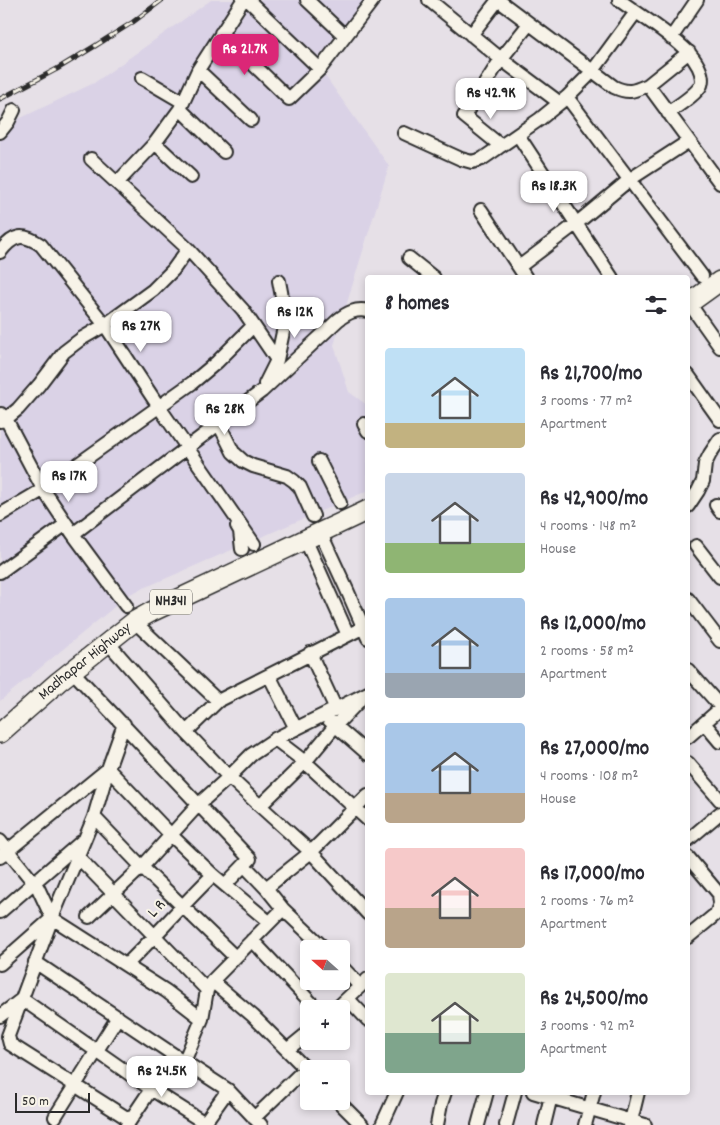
<!DOCTYPE html>
<html lang="en">
<head>
<meta charset="utf-8">
<style>
	body { margin:0; font-family:Dekko,sans-serif; background:#f2f2f3; color:#2b2b33; height:100vh; display:flex; flex-direction:column; font-size:19px; white-space:nowrap }
	* { box-sizing:border-box; margin:0 }
	p { font-size:16px; color:#7c7c81 }
	.icon { flex:none; width:28px; height:28px; fill:none; stroke:currentColor; stroke-width:2; stroke-linecap:round; stroke-linejoin:round }
	.map { position:relative; flex:1; overflow:hidden }
	.panel { position:absolute; left:365px; top:275px; width:325px; height:820px; display:flex; flex-direction:column; background:#fff; border-radius:5px; box-shadow:0 2px 8px #0003 }
	.panel>* { flex:none }
	.needle { width:32px; rotate:291deg }
	.tools { position:absolute; left:300px; top:940px; display:grid; gap:10px }
	.tools a { display:grid; place-items:center; width:50px; height:50px; border-radius:5px; background:#fff; box-shadow:0 2px 8px #0003; font-size:25px }
	.scale { position:absolute; left:15px; bottom:12px; width:75px; box-sizing:border-box; padding-left:5px; border:2px solid #2b2b2b; border-top:0; font-size:14px; line-height:18px; white-space:nowrap; color:#2b2b2b; -webkit-text-stroke:4px #f7f3e8; paint-order:stroke }
	.price { position:absolute; translate:-50% -42px; padding:0 11px; border-radius:10px; background:#fff; color:#222; font-size:16px; line-height:32px; filter:drop-shadow(0 1px 2px #0008) }
	.price::after { content:''; position:absolute; left:50%; top:30px; width:15px; height:11px; margin-left:-8px; background:inherit; clip-path:polygon(0 0,100% 0,50% 100%) }
	.price.active { background:#db2777; color:#fff }
	ul { padding:0; list-style:none }
	li { display:flex; align-items:center; gap:15px; height:125px; padding:0 20px }
	li span { display:grid; place-items:center; flex:none; width:140px; height:100px; border-radius:5px; color:#555 }
	li>.icon { margin-inline-start:auto }
	span .icon { width:60px; height:60px; fill:#fffc; stroke-width:1 }
	li b { font-size:21px }
	h2 { display:flex; justify-content:space-between; align-items:center; height:60px; padding:0 20px; font-size:21px }
	.map>svg:first-child { display:block }
	.built { fill:#dad2e6 }
	.lines { fill:none; stroke-linecap:round; stroke-linejoin:round }
	.minor-casing { stroke:#2b2b2b; stroke-width:16 }
	.highway-casing { stroke:#2b2b2b; stroke-width:22 }
	.minor { stroke:#f7f3e8; stroke-width:12 }
	.highway { stroke:#f7f3e8; stroke-width:19 }
	.rail-casing { stroke:#2b2b2b; stroke-width:5 }
	.rail { stroke:#f7f3e8; stroke-width:3; stroke-dasharray:9; stroke-linecap:butt }
	.labels { text-anchor:middle; dominant-baseline:central; stroke-width:4; stroke-linejoin:round; paint-order:stroke }
	.shield { fill:#f7f3e8; stroke:#686764; stroke-width:1 }
	.shield-label { font-size:15px; font-weight:bold; fill:#2b2b2b }
	.street-label { font-size:16px; fill:#2b2b2b; stroke:#f7f3e8 }
</style>
</head>
<body>
<div class="map">
<svg width="720" height="1125" viewBox="0 0 720 1125">
	<rect width="100%" height="100%" fill="#e6e0e7"/>
	<filter id="ink" filterUnits="userSpaceOnUse"><feTurbulence type="fractalNoise" baseFrequency=".02" numOctaves="2"/><feDisplacementMap in="SourceGraphic" scale="10" xChannelSelector="R" yChannelSelector="G"/><feConvolveMatrix kernelMatrix="1 2 1 2 8 2 1 2 1" color-interpolation-filters="sRGB"/></filter>
	<g filter="url(#ink)">
		<!-- built -->
		<path class="built" d="M211 0H381L323 73 389 166 334 345 349 392 367 405V491L130 594 0 701V128L94 83Z"/>
		<g class="lines">
			<defs>
				<path id="minor" d="M248 0 320 69
					M307 0 345 36
					M429 0 501 59 560 103
					M619 0C641 16 668 32 687 51 695 59 705 74 701 85 696 95 677 106 668 113
					M221 33 289 99 320 69 373 0
					M471 35 498 0 614 87C629 94 634 91 648 85L720 183
					M671 38 697 0
					M198 70 251 120
					M142 78 183 102
					M648 85 689 52
					M567 97 702 276
					M180 109 224 152
					M0 132 8 122 14 110
					M404 133 461 159 472 162 482 159 540 119 567 97 592 72 636 12
					M518 135 612 278
					M155 143 191 177
					M501 146 464 116 501 59 529 24
					M91 159 188 249 243 310 277 360
					M117 183 155 143 180 109 198 70 243 0
					M481 210 526 278
					M0 252C14 234 23 233 41 245L105 325 159 407 254 544
					M409 258 434 278
					M519 267 577 223 629 180 689 141
					M691 306 720 347
					M688 375 720 420
					M265 384 277 360 286 318 279 281
					M1 414 6 419 43 489 73 534 126 606
					M0 421 6 419 18 409 39 385 64 352 81 339 105 325 153 290 173 270 188 249
					M219 424 233 452 243 461 253 466 287 476 294 481 300 487 313 516
					M364 424 368 431
					M319 461 340 503
					M716 505 720 511
					M688 506 698 491 703 481 705 464 710 454 720 439
					M0 515 39 492 192 383 217 362 253 326
					M237 526 240 531 242 549
					M73 534 262 391 338 320C347 313 356 308 368 311
					M322 536 347 590 368 638
					M307 543 348 635
					M696 546 720 577
					M0 572 66 524
					M688 599 720 641
					M138 625 218 701
					M110 645 186 732 229 777 260 806 311 852 368 914
					M310 653 336 709
					M688 670 720 706
					M75 674 250 859 225 885
					M269 675 296 729
					M329 720 368 754
					M704 723 720 742
					M124 724 108 769 94 817 52 918 8 1036 10 1044 130 1120
					M186 732 218 701 368 625
					M688 737 720 709
					M275 739 305 762 368 820
					M688 763 720 800
					M260 806 305 762 335 726 359 701
					M94 817 142 867 235 957
					M688 840 720 813
					M0 841 38 888 52 918 166 991 202 1019
					M77 856 207 990
					M0 857 108 769 171 835 213 875 269 922
					M688 857 719 894 720 904 716 914 688 937
					M244 865 266 888
					M283 909 325 949
					M0 912 81 842
					M89 917 142 867 199 804 229 777 251 755 275 739 368 693
					M252 940 317 1009
					M35 962 174 1055 228 1090 261 1125
					M0 964 50 920
					M126 965C156 936 183 904 213 875
					M341 966 360 986
					M212 981 253 1016 309 1072
					M348 999 368 1020
					M336 1009 368 979
					M0 1016 22 999 151 1089 208 1125
					M287 1050 309 1032
					M184 1062 202 1019 207 990 212 981 283 909 266 888 311 852 368 795
					M533 1092 645 1125
					M338 1101 362 1125
					M55 1117 118 1017
					M254 1118 306 1068
					M127 1125 174 1055
					M203 1125 228 1090
					M382 1125 397 1092
					M437 1125 441 1104 445 1092
					M478 1125 487 1092
					M506 1125 515 1092
					M544 1125 552 1092
					M585 1125 594 1092
					M630 1125 638 1092"/>
				<g id="highway">
					<path d="M688 304 720 281"/>
					<path id="s1" d="M0 733 58 682 135 621 151 612 368 510"/>
				</g>
			</defs>
			<!-- minor casing -->
			<use href="#minor" class="minor-casing"/>
			<!-- highway casing -->
			<use href="#highway" class="highway-casing"/>
			<!-- minor -->
			<use href="#minor" class="minor"/>
			<!-- highway -->
			<use href="#highway" class="highway"/>
			<defs>
				<path id="rail" d="M0 99 57 69 95 46 133 22 162 0"/>
			</defs>
			<!-- rail casing -->
			<use href="#rail" class="rail-casing"/>
			<!-- rail -->
			<use href="#rail" class="rail"/>
		</g>
	</g>
	<g class="labels">
		<!-- shield labels -->
		<rect class="shield" x="150" y="589.5" width="42" height="25" rx="4"/>
		<g class="shield-label">
			<text x="171" y="602">NH341</text>
		</g>
		<!-- street labels -->
		<g class="street-label">
			<text stroke="none"><textPath href="#s1" startOffset="111">Madhapar Highway</textPath></text>
			<text transform="translate(157 909) rotate(-48)">L R</text>
		</g>
	</g>
</svg>
<div class="tools">
<a><svg class="needle" viewBox="-14 -14 28 28"><path d="M0-13l5 13h-10z" fill="#e53935"/><path d="M0 13l5-13h-10z" fill="#7c7c81"/></svg></a>
<a>+</a>
<a>−</a>
</div>
<div class="scale">50 m</div>
<b class="price active" style="left:245px;top:76px">Rs 21.7K</b>
<b class="price" style="left:491px;top:120px">Rs 42.9K</b>
<b class="price" style="left:554px;top:213px">Rs 18.3K</b>
<b class="price" style="left:295px;top:339px">Rs 12K</b>
<b class="price" style="left:141px;top:353px">Rs 27K</b>
<b class="price" style="left:225px;top:436px">Rs 28K</b>
<b class="price" style="left:69px;top:503px">Rs 17K</b>
<b class="price" style="left:162px;top:1098px">Rs 24.5K</b>
<section class="panel">
<h2>8 homes<svg class="icon" aria-label="filters" viewBox="0 0 24 24"><path d="M4 7h16M4 17h16"/><circle cx="9" cy="7" r="2"/><circle cx="15" cy="17" r="2"/></svg></h2>
<ul>
<li><span style="background:linear-gradient(#bfe0f5 75%,#c2b280 0)"><svg class="icon" aria-label="home" viewBox="0 0 24 24"><path d="M3 11l9-7 9 7M6 9v11h12V9"/></svg></span><div><b>Rs 21,700/mo</b><p>3 rooms · 77 m²</p><p>Apartment</p></div></li>
<li><span style="background:linear-gradient(#c9d6e8 70%,#8fb573 0)"><svg class="icon" aria-label="home" viewBox="0 0 24 24"><path d="M3 11l9-7 9 7M6 9v11h12V9"/></svg></span><div><b>Rs 42,900/mo</b><p>4 rooms · 148 m²</p><p>House</p></div></li>
<li><span style="background:linear-gradient(#a9c7e8 75%,#9aa5b1 0)"><svg class="icon" aria-label="home" viewBox="0 0 24 24"><path d="M3 11l9-7 9 7M6 9v11h12V9"/></svg></span><div><b>Rs 12,000/mo</b><p>2 rooms · 58 m²</p><p>Apartment</p></div></li>
<li><span style="background:linear-gradient(#a9c7e8 70%,#b9a48a 0)"><svg class="icon" aria-label="home" viewBox="0 0 24 24"><path d="M3 11l9-7 9 7M6 9v11h12V9"/></svg></span><div><b>Rs 27,000/mo</b><p>4 rooms · 108 m²</p><p>House</p></div></li>
<li><span style="background:linear-gradient(#f6c9c9 60%,#b9a48a 0)"><svg class="icon" aria-label="home" viewBox="0 0 24 24"><path d="M3 11l9-7 9 7M6 9v11h12V9"/></svg></span><div><b>Rs 17,000/mo</b><p>2 rooms · 76 m²</p><p>Apartment</p></div></li>
<li><span style="background:linear-gradient(#dfe7d0 60%,#7fa58c 0)"><svg class="icon" aria-label="home" viewBox="0 0 24 24"><path d="M3 11l9-7 9 7M6 9v11h12V9"/></svg></span><div><b>Rs 24,500/mo</b><p>3 rooms · 92 m²</p><p>Apartment</p></div></li>
</ul>
</section>
</div>
</body>
</html>
